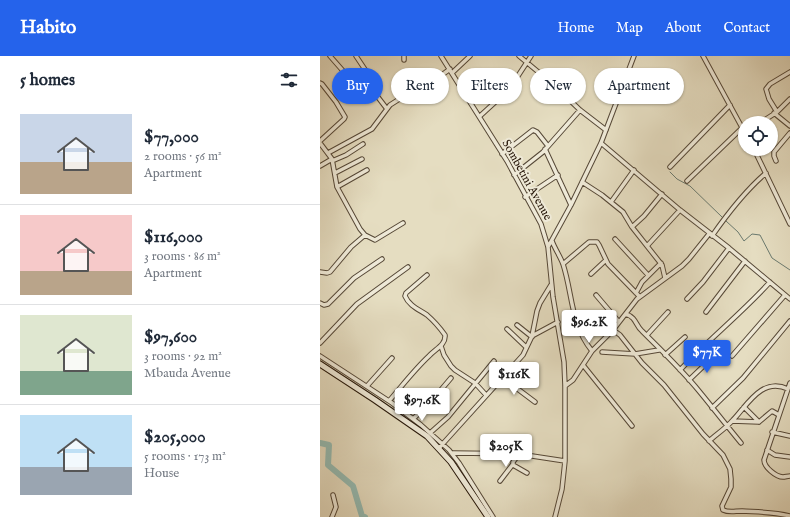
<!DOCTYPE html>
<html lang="en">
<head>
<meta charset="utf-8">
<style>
	body { margin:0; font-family:"IM FELL English",serif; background:#f6f6f7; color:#1f2937; height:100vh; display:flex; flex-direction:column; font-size:15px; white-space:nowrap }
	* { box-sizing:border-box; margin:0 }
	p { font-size:13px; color:#747a83 }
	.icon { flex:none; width:22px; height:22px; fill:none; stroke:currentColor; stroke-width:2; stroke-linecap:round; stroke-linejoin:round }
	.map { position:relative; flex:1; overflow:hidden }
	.panel { display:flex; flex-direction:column; background:#fff; width:320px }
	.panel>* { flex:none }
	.banner { position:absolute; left:12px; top:12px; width:380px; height:36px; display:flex; gap:8px }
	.controls { position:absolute; left:418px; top:60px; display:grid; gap:8px }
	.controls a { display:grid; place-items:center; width:40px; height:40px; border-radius:50%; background:#fff; box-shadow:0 1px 3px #0004; font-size:20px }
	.price { position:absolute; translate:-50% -34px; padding:0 9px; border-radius:4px; background:#fff; color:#222; font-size:13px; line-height:26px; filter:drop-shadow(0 1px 2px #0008) }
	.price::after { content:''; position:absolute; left:50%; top:24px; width:12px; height:9px; margin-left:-6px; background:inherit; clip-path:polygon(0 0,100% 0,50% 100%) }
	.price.on { background:#2563eb; color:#fff }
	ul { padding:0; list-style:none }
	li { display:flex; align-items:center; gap:12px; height:100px; padding:0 20px }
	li+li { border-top:1px solid #e0e1e3 }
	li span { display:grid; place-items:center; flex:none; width:112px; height:80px; border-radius:0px; color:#555 }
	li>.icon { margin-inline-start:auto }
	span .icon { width:48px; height:48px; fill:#fffc; stroke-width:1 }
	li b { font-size:17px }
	h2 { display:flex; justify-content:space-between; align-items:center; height:48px; padding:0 20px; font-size:17px }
	.chip { padding:0 14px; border-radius:18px; background:#fff; box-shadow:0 1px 3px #0004; font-size:14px; line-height:36px }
	.chip.on { background:#2563eb; color:#fff }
	header { display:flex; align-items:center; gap:24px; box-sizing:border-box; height:56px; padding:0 20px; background:#2563eb; color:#fff }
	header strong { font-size:19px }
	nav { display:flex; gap:22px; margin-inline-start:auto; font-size:14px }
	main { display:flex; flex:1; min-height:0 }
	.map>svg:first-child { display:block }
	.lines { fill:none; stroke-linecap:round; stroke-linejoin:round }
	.stream { stroke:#6a7a6f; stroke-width:1 }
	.river { stroke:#96bcb3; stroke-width:6 }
	.street-casing { stroke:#564837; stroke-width:5.5 }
	.secondary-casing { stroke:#271709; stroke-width:7 }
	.street { stroke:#eee9d7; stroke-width:3.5 }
	.secondary { stroke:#eee9d7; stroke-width:5 }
	.labels { text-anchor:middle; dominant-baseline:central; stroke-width:4; stroke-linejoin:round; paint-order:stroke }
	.street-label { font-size:12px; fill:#271709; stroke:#eee9d7 }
</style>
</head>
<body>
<header>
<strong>Habito</strong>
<nav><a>Home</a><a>Map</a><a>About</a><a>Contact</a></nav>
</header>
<main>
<section class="panel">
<h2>5 homes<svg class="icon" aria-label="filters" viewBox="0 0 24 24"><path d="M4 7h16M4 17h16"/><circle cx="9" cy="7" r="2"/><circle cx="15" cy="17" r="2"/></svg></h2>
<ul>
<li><span style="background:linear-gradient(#c9d6e8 60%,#b9a48a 0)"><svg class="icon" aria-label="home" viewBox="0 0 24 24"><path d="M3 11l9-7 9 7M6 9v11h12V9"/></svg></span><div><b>$77,000</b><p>2 rooms · 56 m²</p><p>Apartment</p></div></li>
<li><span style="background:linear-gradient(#f6c9c9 70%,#b9a48a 0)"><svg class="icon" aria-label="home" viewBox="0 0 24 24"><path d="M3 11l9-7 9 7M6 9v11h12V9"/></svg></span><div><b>$116,000</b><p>3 rooms · 86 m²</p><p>Apartment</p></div></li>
<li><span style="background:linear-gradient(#dfe7d0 70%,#7fa58c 0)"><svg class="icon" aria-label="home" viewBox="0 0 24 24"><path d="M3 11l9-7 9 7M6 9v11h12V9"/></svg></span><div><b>$97,600</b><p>3 rooms · 92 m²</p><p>Mbauda Avenue</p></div></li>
<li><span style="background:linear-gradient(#bfe0f5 65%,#9aa5b1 0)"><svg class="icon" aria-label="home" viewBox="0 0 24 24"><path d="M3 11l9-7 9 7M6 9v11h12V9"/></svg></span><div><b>$205,000</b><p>5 rooms · 173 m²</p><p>House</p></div></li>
</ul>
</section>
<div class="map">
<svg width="470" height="461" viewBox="0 0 470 461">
	<rect width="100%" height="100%" fill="#e5ddc1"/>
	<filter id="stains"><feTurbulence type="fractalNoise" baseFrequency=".005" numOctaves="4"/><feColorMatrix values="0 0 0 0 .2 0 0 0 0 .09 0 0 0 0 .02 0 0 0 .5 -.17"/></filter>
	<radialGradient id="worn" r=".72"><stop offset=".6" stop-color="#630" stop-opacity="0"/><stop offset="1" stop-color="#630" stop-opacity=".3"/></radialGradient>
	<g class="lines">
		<!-- stream -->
		<path class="stream" d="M350 116 357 123 370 130 402 161
			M406 165 418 176 424 185 432 178 440 179 452 202 470 214"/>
		<!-- river -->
		<path class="river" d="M0 387 9 389 8 409 33 430 42 460 45 461"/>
		<defs>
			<path id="street" d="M10 0 45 40H47L58 33 36 0
				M84 0V4
				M121 0 187 105 221 168 228 191 233 241 244 306 245 330V405L242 433 235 461
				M199 0 234 29 260 54 286 74
				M383 0 425 77
				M132 17 150 0
				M0 27 2 28 16 46 25 61 24 63 0 85
				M54 36 67 53
				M457 56 449 43 446 33 450 28 470 16
				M454 57 470 70
				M160 60 184 38 194 26 211 0
				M440 67 457 56 470 43
				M0 87 12 103 17 131 40 173 45 179 55 184 83 167
				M281 87 360 154 409 192 470 243
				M225 93 251 149
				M434 93 470 168
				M8 97 52 73 70 49 81 42 103 33 130 13
				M182 98 213 74 217 76 228 90
				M12 105 26 99 43 88
				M456 105 454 100V96L470 77
				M0 110 12 103
				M350 111 410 49
				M15 117 42 103
				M194 119 223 96 260 54
				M367 125 422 72
				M262 126 282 139 303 156 312 171 342 209 345 222
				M17 131 47 114
				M205 141 238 119
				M291 146 314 114
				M312 171 324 160 342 138
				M392 180C408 157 425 135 446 117
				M295 183 328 219
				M232 185C235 193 240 200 243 208 253 239 250 267 272 295
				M327 190 360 154
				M228 191 251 149 281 87 314 0
				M243 208 269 186H277L279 189 288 208 319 240
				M0 216 7 217 10 216 31 191 45 179
				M271 218 286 204
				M316 237 322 226 341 207
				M276 239 299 266
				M367 243 383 226 409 192
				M0 247 4 249 8 248 34 222 62 203
				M386 256 425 205
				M306 258C317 262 315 269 322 275 341 294 362 314 379 335 393 352 407 370 421 387
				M197 269 212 281
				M187 273 206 291
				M293 274 300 279 322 307 344 329 383 378 403 399 410 413 411 423V431L402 450 403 454C409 457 415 455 422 455 438 456 455 456 470 460
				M327 279 348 256
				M212 280 238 266
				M0 287 37 248 88 211
				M121 290 124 299 131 310 135 314 155 327 166 339
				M282 296 315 298 339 294
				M345 299 365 281
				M0 300 72 347 101 369 129 394 139 407 173 461
				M412 300 465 239
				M263 309 312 370
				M360 314C389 283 422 257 450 226
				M183 322 215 346
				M369 324 394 300
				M470 327 444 404C444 411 456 421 463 421 465 421 468 420 470 420
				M47 330 72 302
				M245 330 253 324 272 295 293 274 317 243 362 210 369 203 389 178
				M69 345C82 330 94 314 109 300 115 293 126 289 125 279 120 272 114 265 107 259 100 254 89 250 85 240L86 237 107 219
				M424 351 439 366
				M392 352 423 322 470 265
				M93 363 109 348 131 322
				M412 365 439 366 452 355 459 359
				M452 376 470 380
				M110 377 128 361 174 305
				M389 385C397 378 406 372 413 364 428 348 442 321 468 333
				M119 392 203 299 212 280 217 255 220 247 231 229
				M447 394 455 399 470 401
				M133 397 199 398 245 405
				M199 398 193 406V409L207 417
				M180 425 193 408
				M12 461 16 451 13 439"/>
			<path id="secondary" d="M0 308 55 344 107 380 131 406 168 461"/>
		</defs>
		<!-- street casing -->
		<use href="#street" class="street-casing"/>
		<!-- secondary casing -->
		<use href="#secondary" class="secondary-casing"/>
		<!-- street -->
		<use href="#street" class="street"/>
		<!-- secondary -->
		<use href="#secondary" class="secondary"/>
	</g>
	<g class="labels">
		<!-- street labels -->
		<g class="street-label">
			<text transform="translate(207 124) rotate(61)">Sombetini Avenue</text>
		</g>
	</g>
	<rect width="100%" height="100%" filter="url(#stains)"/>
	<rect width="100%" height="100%" fill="url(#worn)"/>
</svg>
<div class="controls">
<a><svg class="icon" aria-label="locate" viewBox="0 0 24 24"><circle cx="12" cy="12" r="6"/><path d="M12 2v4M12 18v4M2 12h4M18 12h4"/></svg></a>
</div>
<b class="price" style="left:269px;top:288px">$96.2K</b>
<b class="price on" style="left:387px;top:318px">$77K</b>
<b class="price" style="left:194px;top:340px">$116K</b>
<b class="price" style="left:102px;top:366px">$97.6K</b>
<b class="price" style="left:186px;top:412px">$205K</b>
<div class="banner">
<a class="chip on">Buy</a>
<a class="chip">Rent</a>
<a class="chip">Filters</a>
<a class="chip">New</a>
<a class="chip">Apartment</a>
</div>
</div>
</main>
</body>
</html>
